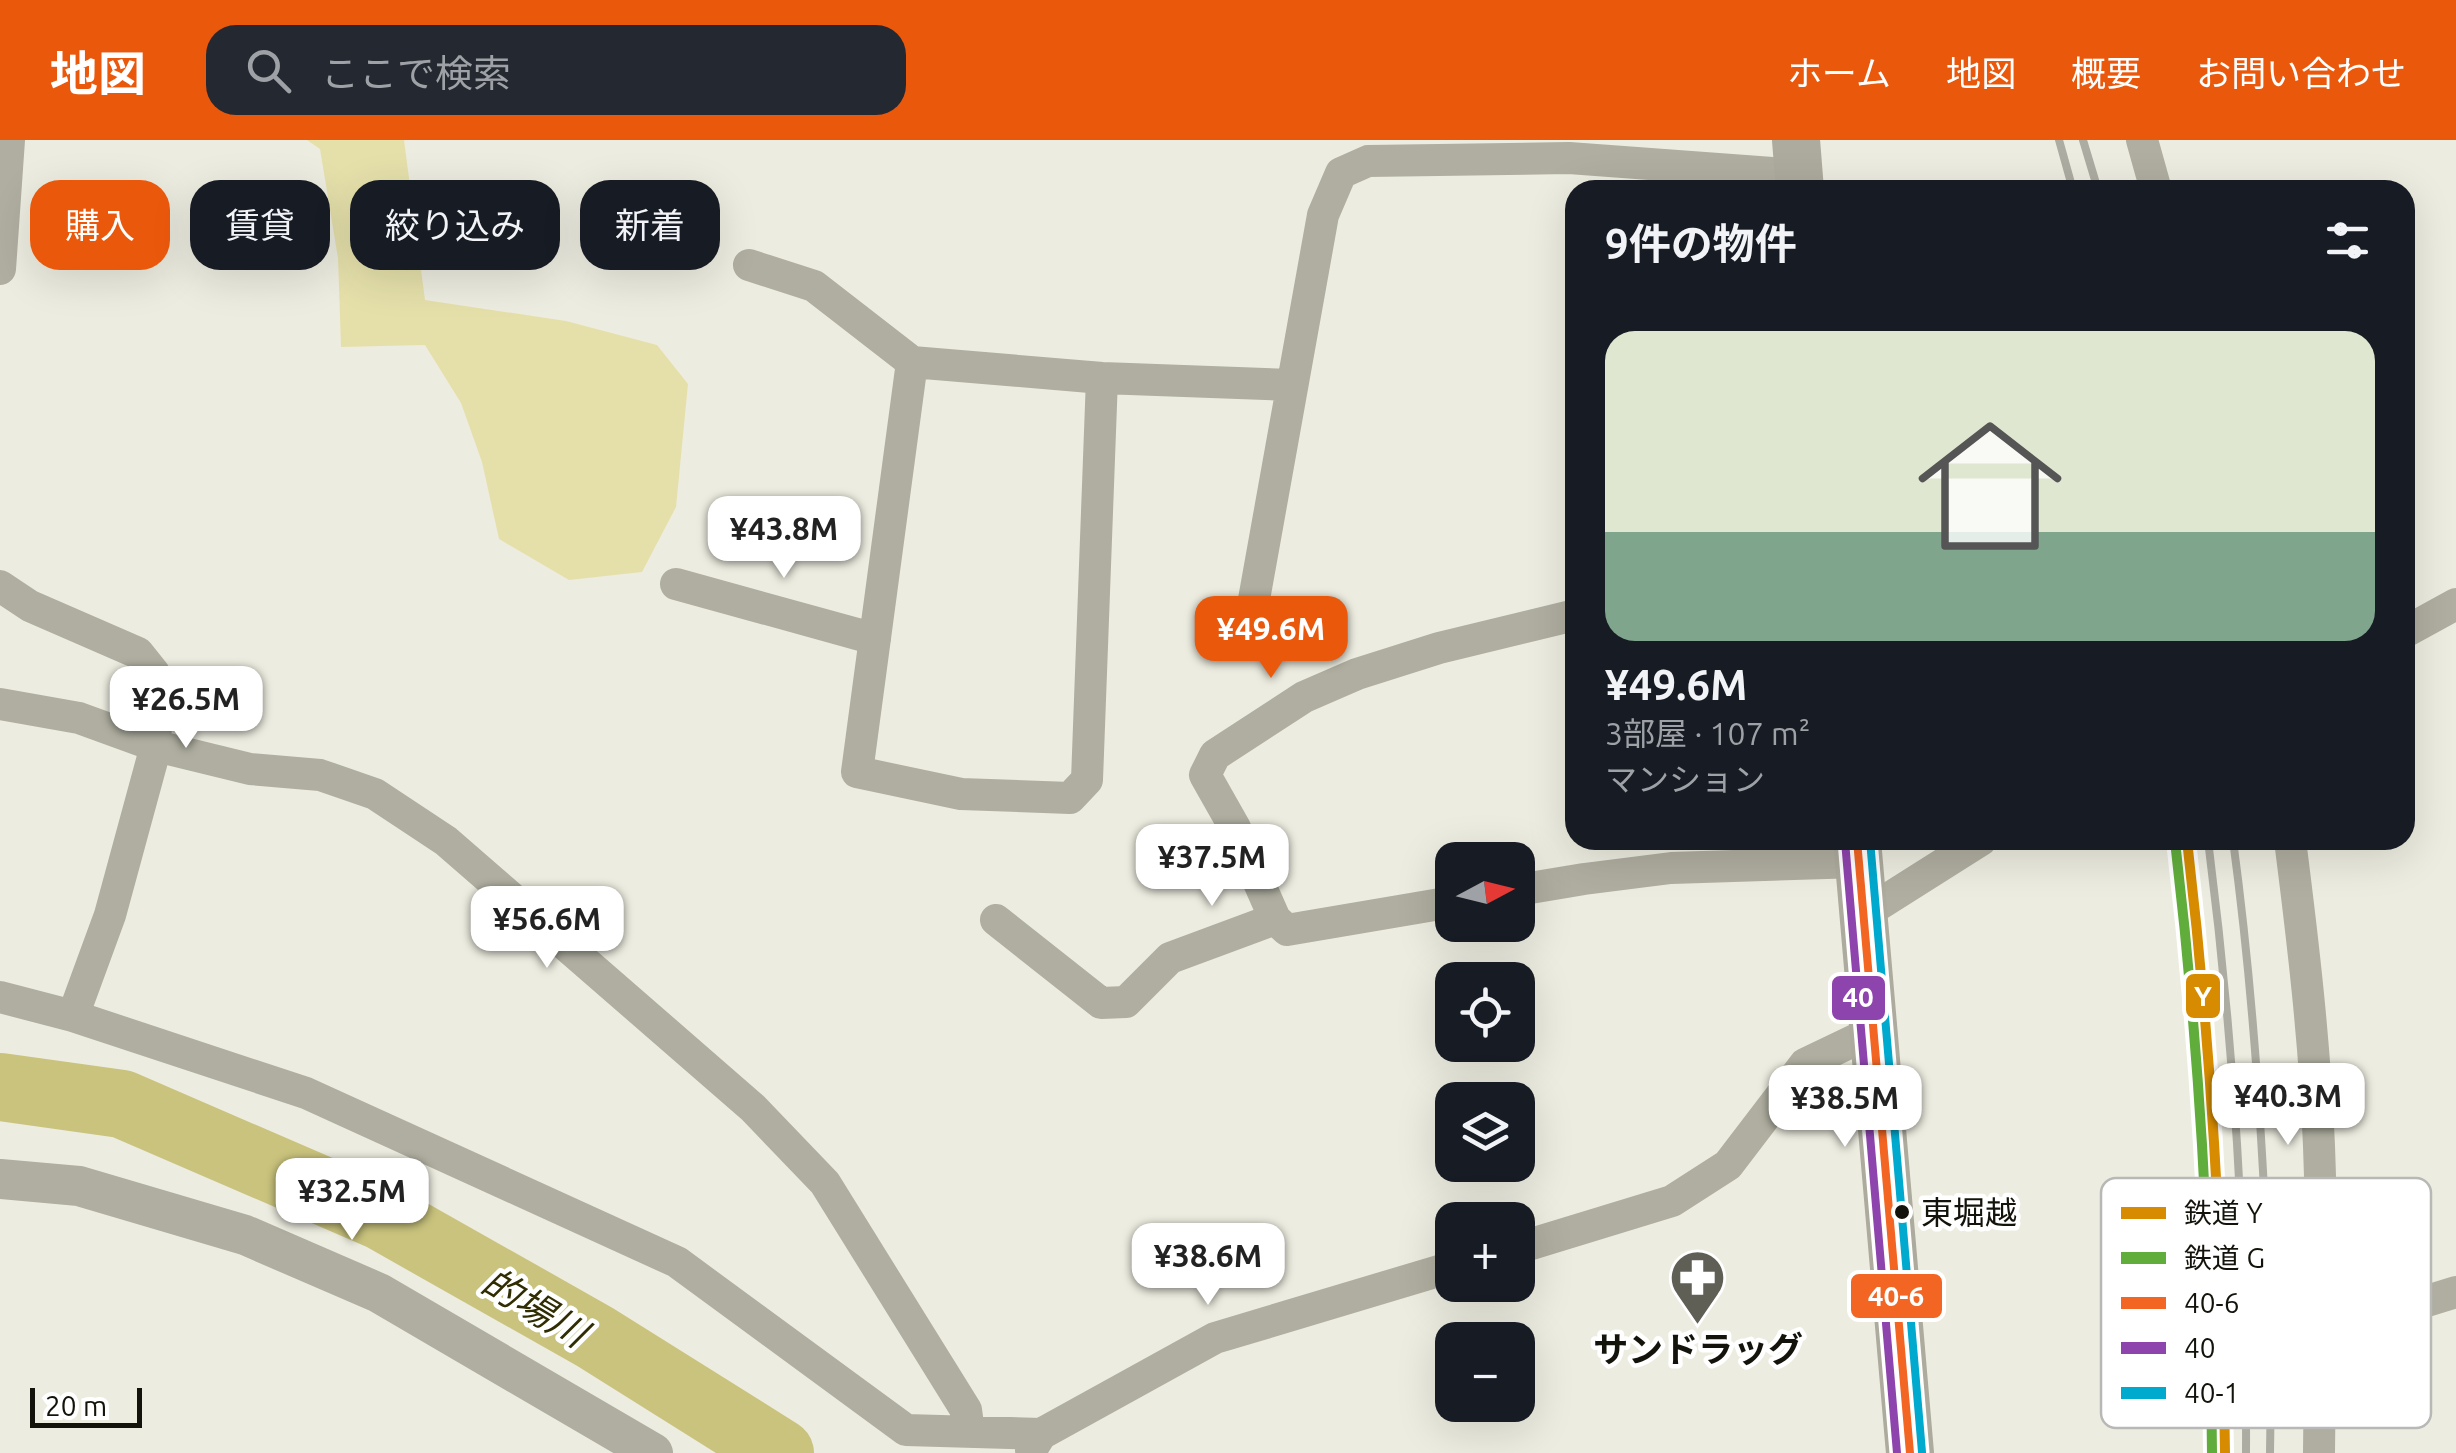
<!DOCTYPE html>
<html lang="ja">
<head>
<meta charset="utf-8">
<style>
	body { margin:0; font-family:Ubuntu,"Noto Sans JP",sans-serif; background:#242831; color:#f1f3f6; height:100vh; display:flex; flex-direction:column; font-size:38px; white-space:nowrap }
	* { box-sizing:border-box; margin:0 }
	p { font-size:32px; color:#9ea1a6 }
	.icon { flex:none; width:55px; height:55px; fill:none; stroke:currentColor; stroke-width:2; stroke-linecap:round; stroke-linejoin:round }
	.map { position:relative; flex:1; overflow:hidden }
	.panel { position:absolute; left:1565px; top:40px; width:850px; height:670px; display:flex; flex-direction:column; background:#171b24; border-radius:30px; box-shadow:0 10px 40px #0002 }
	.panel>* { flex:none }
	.guide { position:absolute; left:30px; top:40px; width:950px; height:90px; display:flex; gap:20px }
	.needle { width:65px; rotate:83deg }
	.buttons { position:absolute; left:1435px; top:702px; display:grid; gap:20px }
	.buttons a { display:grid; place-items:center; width:100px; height:100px; border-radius:20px; background:#171b24; box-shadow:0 10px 40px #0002; font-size:50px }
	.scale { position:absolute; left:30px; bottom:25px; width:112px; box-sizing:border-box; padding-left:10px; border:5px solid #14130b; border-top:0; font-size:28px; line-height:35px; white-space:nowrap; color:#14130b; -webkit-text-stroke:8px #fff; paint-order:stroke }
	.price { position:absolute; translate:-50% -85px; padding:0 22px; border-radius:20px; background:#fff; color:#222; font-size:32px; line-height:65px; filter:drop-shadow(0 2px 5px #0008) }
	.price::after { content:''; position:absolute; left:50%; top:60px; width:30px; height:22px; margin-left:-15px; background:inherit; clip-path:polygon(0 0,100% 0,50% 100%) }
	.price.selected { background:#ea580c; color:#fff }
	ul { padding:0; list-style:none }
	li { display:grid; align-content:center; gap:20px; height:530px; padding:0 40px }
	li span { display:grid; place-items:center; height:310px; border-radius:30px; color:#555 }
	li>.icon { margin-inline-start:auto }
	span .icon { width:180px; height:180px; fill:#fffc; stroke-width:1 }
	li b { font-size:42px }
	h2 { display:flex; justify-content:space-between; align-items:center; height:120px; padding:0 40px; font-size:42px }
	.pill { padding:0 35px; border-radius:30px; background:#171b24; box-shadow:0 10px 40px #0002; font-size:35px; line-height:90px }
	.pill.selected { background:#ea580c; color:#fff }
	header { display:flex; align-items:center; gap:60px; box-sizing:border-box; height:140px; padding:0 50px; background:#ea580c; color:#fff }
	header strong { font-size:48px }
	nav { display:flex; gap:55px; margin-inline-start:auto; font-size:35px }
	.search { width:700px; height:90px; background:#242831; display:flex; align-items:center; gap:25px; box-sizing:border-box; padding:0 35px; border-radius:30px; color:#9ea1a6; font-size:38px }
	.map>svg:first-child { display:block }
	.green { fill:#e5e0aa }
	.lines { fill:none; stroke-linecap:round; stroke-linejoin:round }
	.river { stroke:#c9c37d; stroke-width:68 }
	.minor { stroke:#afaea0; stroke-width:32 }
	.tertiary { stroke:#afaea0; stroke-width:40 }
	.secondary { stroke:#adab9d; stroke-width:48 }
	.rail { stroke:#adaca2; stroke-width:8 }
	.bus-1-casing { stroke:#fff; stroke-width:15 }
	.bus-2-casing { stroke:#fff; stroke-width:15 }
	.bus-3-casing { stroke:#fff; stroke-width:15 }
	.bus-1 { stroke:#f26522; stroke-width:8 }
	.bus-2 { stroke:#8e44ad; stroke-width:8 }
	.bus-3 { stroke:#00a9ce; stroke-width:8 }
	.rail-1-casing { stroke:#fff; stroke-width:18 }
	.rail-2-casing { stroke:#fff; stroke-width:18 }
	.rail-1 { stroke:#d68b01; stroke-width:10 }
	.rail-2 { stroke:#60ad3b; stroke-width:10 }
	.bus-dot { fill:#14130b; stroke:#fff; stroke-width:4 }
	.labels { text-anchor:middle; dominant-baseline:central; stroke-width:9; stroke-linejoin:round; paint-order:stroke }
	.bus-label { font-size:32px; fill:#14130b; stroke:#fff; text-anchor:start }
	.poi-label { font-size:35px; font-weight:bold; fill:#14130b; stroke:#fff }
	.water-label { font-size:38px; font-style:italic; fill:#312d03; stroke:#fff }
	.key { fill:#fff; stroke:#b8b8b6; stroke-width:2.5 }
	.key-label { font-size:28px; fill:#14130b }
	.line-badge { stroke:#fff; stroke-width:4 }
	.badge-label { font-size:28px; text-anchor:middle; font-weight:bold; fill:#fff }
</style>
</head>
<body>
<header>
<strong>地図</strong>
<div class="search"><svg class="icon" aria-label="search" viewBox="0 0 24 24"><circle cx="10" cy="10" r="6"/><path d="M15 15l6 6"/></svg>ここで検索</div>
<nav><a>ホーム</a><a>地図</a><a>概要</a><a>お問い合わせ</a></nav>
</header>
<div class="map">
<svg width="2456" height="1313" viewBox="0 0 2456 1313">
	<rect width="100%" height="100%" fill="#edece0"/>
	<!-- green -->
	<path class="green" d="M307 0H404L425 160 566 181 657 205 688 244 676 367 642 432 569 440 499 399 482 322 461 263 425 205 341 207 338 118 320 9Z"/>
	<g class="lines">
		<!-- river -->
		<path class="river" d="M0 947 122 964 381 1076 595 1197 780 1313"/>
		<!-- minor -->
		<path class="minor" d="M2142 0 2156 50
			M749 125 814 146 912 222 1102 238 1292 245
			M0 129 9 0
			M912 222 857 632 961 654 1070 658 1087 640 1102 238
			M676 444 875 499
			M0 446 30 466 138 513 154 533 156 606 110 775 73 876
			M1253 465 1323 75 1341 33 1368 21 1569 18 1799 35
			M2405 492 2456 464
			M0 564 79 578 156 606 250 629 320 635 375 654 446 701 753 968 825 1043 966 1270 969 1292
			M2290 700C2303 802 2315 904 2319 1006 2323 1108 2320 1211 2319 1313
			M1518 750 1584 739 1671 728 1859 722
			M1864 774 1981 700
			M1275 779 1235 688 1205 635 1215 615 1304 557 1357 534 1439 508 1575 475
			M996 780 1101 863 1126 862 1170 818 1275 779 1287 790 1452 762
			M0 857 73 876 306 953 677 1122 906 1290 1041 1294
			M1518 1108 1672 1061 1728 1025 1805 924 1874 891
			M2320 1194 2456 1152
			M1031 1310 1041 1294 1215 1198 1452 1127"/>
		<!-- tertiary -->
		<path class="tertiary" d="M0 1039 79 1046 245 1095 379 1153 653 1313"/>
		<!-- secondary -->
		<path class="secondary" d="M1796 0 1800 50
			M1857 700 1910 1313"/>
		<!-- rail -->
		<path class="rail" d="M2059 0 2073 50
			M2083 0 2098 50
			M2208 700C2234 903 2247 1108 2246 1313
			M2233 700C2247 804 2256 909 2262 1014 2268 1113 2272 1213 2270 1313"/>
		<defs>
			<path id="bus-1" d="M1857 700 1910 1313"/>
			<path id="bus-2" d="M1845 701 1897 1313"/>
			<path id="bus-3" d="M1870 700 1922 1312"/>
		</defs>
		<!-- bus-1 casing -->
		<use href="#bus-1" class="bus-1-casing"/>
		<!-- bus-2 casing -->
		<use href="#bus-2" class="bus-2-casing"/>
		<!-- bus-3 casing -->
		<use href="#bus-3" class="bus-3-casing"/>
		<!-- bus-1 -->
		<use href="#bus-1" class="bus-1"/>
		<!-- bus-2 -->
		<use href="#bus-2" class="bus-2"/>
		<!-- bus-3 -->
		<use href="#bus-3" class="bus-3"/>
		<defs>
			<path id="rail-1" d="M2187 700C2211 904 2223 1108 2225 1313"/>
			<path id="rail-2" d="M2175 701C2199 905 2211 1108 2212 1313"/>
		</defs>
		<!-- rail-1 casing -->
		<use href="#rail-1" class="rail-1-casing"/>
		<!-- rail-2 casing -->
		<use href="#rail-2" class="rail-2-casing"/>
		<!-- rail-1 -->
		<use href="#rail-1" class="rail-1"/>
		<!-- rail-2 -->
		<use href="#rail-2" class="rail-2"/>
	</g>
	<!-- icons -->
	<defs>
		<symbol id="pharmacy-pin" viewBox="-11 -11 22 30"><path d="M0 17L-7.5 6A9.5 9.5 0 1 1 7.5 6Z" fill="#605f56" stroke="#fff"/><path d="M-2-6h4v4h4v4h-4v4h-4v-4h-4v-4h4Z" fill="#fff"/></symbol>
	</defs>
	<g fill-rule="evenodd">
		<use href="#pharmacy-pin" x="1666" y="1106" width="63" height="86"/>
	</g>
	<!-- markers -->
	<circle class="bus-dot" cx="1902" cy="1072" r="9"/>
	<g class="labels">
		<!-- bus labels -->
		<g class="bus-label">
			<text x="1921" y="1072">東堀越</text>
		</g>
		<!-- poi labels -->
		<g class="poi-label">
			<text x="1698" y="1209">サンドラッグ</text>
		</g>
		<!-- water labels -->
		<g class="water-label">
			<text transform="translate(535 1167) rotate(31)">的場川</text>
		</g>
	</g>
	<!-- legend -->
	<rect x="2101" y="1038" width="330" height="250" rx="15" class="key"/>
	<rect x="2121" y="1067" width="45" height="12" fill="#d68b01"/>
	<rect x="2121" y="1112" width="45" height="12" fill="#60ad3b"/>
	<rect x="2121" y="1157" width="45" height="12" fill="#f26522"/>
	<rect x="2121" y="1202" width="45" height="12" fill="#8e44ad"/>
	<rect x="2121" y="1247" width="45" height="12" fill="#00a9ce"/>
	<g class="key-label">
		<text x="2184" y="1083">鉄道 Y</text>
		<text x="2184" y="1128">鉄道 G</text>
		<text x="2184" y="1173">40-6</text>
		<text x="2184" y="1218">40</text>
		<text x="2184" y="1263">40-1</text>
	</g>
	<g class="line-badge">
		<rect x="2184" y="832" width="38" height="48" rx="10" fill="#d68b01"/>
		<rect x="1830" y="834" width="57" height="48" rx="10" fill="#8e44ad"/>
		<rect x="1849" y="1132" width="95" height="48" rx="10" fill="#f26522"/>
	</g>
	<g class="badge-label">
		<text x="2203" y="866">Y</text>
		<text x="1858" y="867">40</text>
		<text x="1896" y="1166">40-6</text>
	</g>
</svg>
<div class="buttons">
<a><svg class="needle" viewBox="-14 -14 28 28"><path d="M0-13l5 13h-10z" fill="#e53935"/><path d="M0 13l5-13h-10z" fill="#9ea1a6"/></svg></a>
<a><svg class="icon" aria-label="locate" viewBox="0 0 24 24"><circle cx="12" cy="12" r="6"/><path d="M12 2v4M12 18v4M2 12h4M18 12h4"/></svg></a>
<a><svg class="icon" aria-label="layers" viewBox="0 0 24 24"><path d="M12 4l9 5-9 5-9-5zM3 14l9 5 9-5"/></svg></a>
<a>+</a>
<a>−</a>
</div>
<div class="scale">20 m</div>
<b class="price" style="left:784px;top:441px">¥43.8M</b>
<b class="price selected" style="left:1271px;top:541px">¥49.6M</b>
<b class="price" style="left:186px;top:611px">¥26.5M</b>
<b class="price" style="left:1212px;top:769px">¥37.5M</b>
<b class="price" style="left:547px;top:831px">¥56.6M</b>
<b class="price" style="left:2288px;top:1008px">¥40.3M</b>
<b class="price" style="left:1845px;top:1010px">¥38.5M</b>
<b class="price" style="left:352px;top:1103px">¥32.5M</b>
<b class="price" style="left:1208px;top:1168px">¥38.6M</b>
<div class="guide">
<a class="pill selected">購入</a>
<a class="pill">賃貸</a>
<a class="pill">絞り込み</a>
<a class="pill">新着</a>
</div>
<section class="panel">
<h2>9件の物件<svg class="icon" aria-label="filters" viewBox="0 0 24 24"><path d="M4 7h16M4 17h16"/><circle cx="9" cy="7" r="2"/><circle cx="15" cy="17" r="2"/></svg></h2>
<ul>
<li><span style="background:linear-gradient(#dfe7d0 65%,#7fa58c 0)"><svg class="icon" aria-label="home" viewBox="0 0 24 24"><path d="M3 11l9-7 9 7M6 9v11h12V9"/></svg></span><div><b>¥49.6M</b><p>3部屋 · 107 m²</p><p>マンション</p></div></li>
</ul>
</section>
</div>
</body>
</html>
